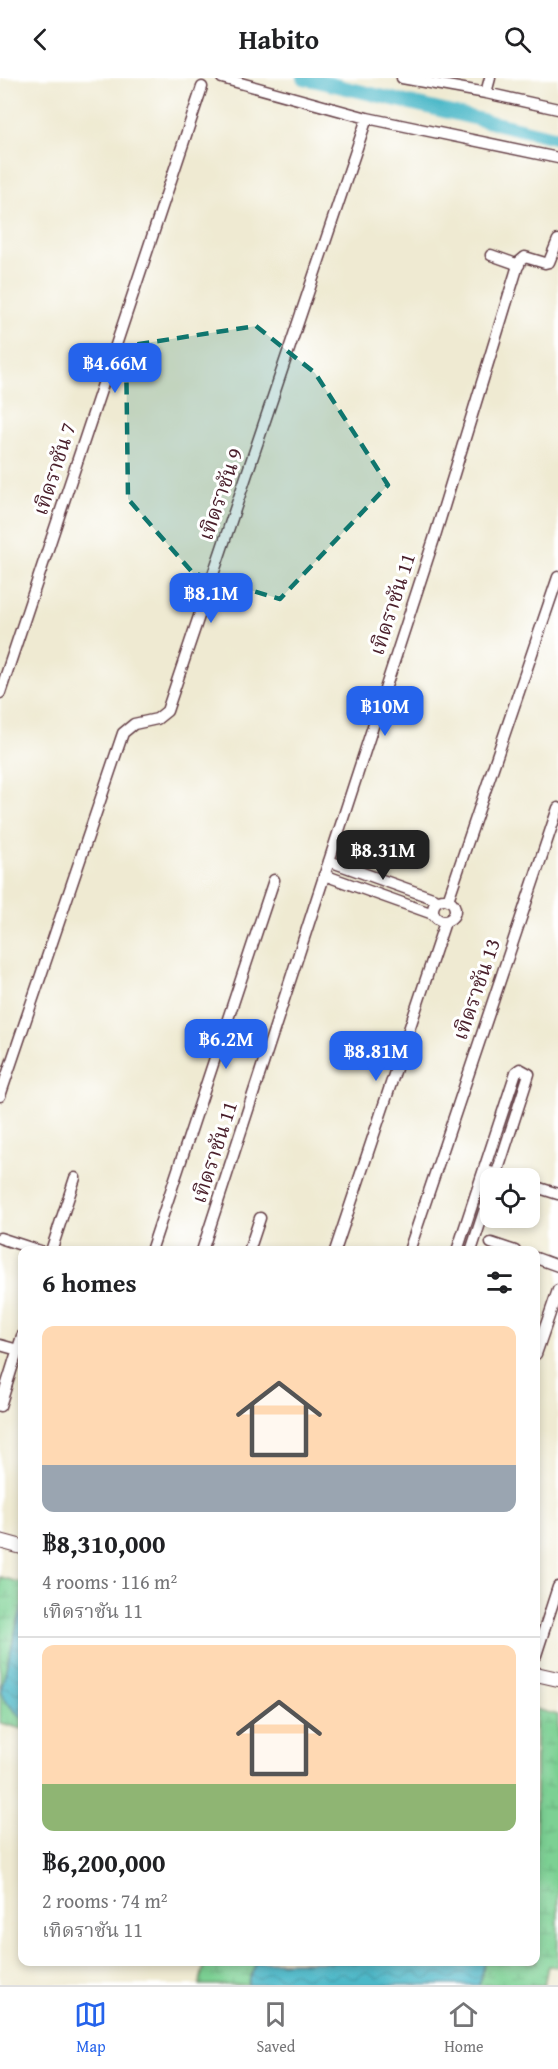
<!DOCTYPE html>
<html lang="en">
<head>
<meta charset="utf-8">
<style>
	body { margin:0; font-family:"Gentium Book Plus","Noto Serif Thai",serif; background:#f2f2f2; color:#202124; height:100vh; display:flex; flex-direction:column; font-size:22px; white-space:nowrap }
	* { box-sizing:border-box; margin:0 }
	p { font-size:20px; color:#757577 }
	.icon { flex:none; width:33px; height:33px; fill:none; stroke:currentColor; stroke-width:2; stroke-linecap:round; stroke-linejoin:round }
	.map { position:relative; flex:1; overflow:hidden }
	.details { position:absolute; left:18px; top:1168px; width:522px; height:720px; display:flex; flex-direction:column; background:#fff; border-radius:12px; box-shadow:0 3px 9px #0003 }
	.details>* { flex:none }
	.buttons { position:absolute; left:480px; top:1090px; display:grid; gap:12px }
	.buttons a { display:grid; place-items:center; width:60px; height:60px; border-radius:12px; background:#fff; box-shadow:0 3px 9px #0003; font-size:30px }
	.price { position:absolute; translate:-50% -51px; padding:0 14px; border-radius:12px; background:#2563eb; color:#fff; font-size:20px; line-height:39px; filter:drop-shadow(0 2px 3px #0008) }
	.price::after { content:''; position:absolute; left:50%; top:36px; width:18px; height:14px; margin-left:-9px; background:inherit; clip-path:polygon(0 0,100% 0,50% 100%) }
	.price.on { background:#222; color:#fff }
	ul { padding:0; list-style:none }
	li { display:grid; align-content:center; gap:12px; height:318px; padding:0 24px }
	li+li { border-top:2px solid #e0e0e0 }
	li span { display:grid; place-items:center; height:186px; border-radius:12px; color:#555 }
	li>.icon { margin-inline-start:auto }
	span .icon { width:108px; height:108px; fill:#fffc; stroke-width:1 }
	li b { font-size:26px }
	h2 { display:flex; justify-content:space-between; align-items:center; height:72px; padding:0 24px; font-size:26px }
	header { display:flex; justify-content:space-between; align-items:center; height:78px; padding:0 24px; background:#fff; font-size:27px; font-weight:700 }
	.menu { display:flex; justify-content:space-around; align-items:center; height:84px; border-top:2px solid #e0e0e0; background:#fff; font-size:16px; color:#757577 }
	.menu a { display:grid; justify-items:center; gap:3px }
	.menu .on { color:#2563eb }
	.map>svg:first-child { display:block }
	.wetland { fill:url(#wetland-marsh); stroke:#62785f; stroke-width:1.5 }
	.water { fill:url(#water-waves); stroke:#4b6c7a; stroke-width:1.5 }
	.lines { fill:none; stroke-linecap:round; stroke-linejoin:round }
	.canal { stroke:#4cb8c8; stroke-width:14 }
	.minor-casing { stroke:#633d44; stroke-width:13 }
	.tertiary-casing { stroke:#633d44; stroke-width:16 }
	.minor { stroke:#fff; stroke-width:10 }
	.tertiary { stroke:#fff; stroke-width:14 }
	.marked { fill:#0f766e; fill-opacity:0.2; stroke:#0f766e; stroke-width:4.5; stroke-dasharray:12 8; stroke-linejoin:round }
	.labels { text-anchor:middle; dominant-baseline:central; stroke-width:6; stroke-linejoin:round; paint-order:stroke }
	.street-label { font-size:21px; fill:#4a1f2b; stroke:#fff }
</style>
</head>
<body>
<header><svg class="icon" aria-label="back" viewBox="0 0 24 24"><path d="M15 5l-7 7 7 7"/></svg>Habito<svg class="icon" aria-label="search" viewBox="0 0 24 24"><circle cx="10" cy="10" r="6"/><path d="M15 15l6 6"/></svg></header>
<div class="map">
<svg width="558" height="1907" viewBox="0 0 558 1907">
	<defs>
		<pattern id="wetland-marsh" width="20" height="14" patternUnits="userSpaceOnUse" patternTransform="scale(1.5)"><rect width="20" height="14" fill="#7bd093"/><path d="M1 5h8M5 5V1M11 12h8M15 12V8" fill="none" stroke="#6cb27f"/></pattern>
		<pattern id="water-waves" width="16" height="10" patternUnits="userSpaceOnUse" patternTransform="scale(1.5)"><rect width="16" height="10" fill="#4cb8c8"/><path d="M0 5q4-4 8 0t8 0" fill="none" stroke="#4195a3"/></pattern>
	</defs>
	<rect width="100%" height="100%" fill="#fff"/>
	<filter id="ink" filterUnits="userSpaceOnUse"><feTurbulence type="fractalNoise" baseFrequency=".0167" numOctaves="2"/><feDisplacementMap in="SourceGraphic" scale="12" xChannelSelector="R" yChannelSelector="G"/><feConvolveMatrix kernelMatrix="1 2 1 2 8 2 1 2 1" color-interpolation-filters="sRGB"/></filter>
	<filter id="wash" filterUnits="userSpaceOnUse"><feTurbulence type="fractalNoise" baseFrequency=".008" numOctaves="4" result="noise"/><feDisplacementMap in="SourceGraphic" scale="24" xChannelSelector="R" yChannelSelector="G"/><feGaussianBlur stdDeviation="1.35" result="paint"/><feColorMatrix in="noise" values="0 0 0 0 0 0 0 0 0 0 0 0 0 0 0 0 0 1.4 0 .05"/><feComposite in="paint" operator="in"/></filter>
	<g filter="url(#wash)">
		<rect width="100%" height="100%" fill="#efead2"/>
		<!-- wetland -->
		<path class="wetland" d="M0 1499 22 1505V1528L1 1611 5 1623 22 1640V1651L0 1645Z
			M536 1631 558 1637V1889L548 1888 544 1907H479L485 1884H536Z
			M205 1884H256L248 1907H199Z"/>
		<!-- water -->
		<path class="water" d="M22 1528V1640L5 1623 1 1611Z
			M256 1884H485L479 1907H248Z"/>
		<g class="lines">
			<!-- canal -->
			<path class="canal" d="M304 0 558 60"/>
		</g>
	</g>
	<g filter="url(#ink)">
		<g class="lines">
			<defs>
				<path id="minor" d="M222 0 367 40 558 80
					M402 0 486 15 558 31
					M486 15 490 0
					M491 177 519 187
					M0 615 202 9
					M329 783 438 822
					M324 797 433 836
					M433 832a11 11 0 1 1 22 0a11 11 0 1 1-22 0Z
					M448 822 558 499
					M0 1018 123 655 134 646 157 641 167 633 367 40
					M490 1094 513 1101
					M530 1107 558 1116
					M0 1160 40 1173
					M491 1165 515 1173
					M51 1173 75 1100
					M151 1173 274 802
					M202 1173 434 461 519 184 525 179 545 185 549 184 558 162
					M249 1173 260 1140
					M335 1173 445 844
					M409 1173 558 730
					M457 1173 516 994 520 991 529 996 495 1101
					M471 1173 490 1115
					M536 1180 558 1188
					M0 1267 18 1272
					M536 1276 558 1212
					M0 1328 22 1258
					M536 1577 558 1509"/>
				<path id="tertiary" d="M0 1463 22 1469
					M536 1596 558 1601"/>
			</defs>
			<!-- minor casing -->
			<use href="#minor" class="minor-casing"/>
			<!-- tertiary casing -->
			<use href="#tertiary" class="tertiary-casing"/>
			<!-- minor -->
			<use href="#minor" class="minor"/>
			<!-- tertiary -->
			<use href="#tertiary" class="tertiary"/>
		</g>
	</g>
	<!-- marked area -->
	<path class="marked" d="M256 248 315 295 388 407 280 521 193 495 128 421 126 268Z"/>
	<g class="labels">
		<!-- street labels -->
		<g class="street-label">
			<text transform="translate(54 391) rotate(-72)">เทิดราชัน 7</text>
			<text transform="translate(220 416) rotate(-71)">เทิดราชัน 9</text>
			<text transform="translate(392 526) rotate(-72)">เทิดราชัน 11</text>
			<text transform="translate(476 911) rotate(-71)">เทิดราชัน 13</text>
			<text transform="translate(214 1074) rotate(-72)">เทิดราชัน 11</text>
		</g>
	</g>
</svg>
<div class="buttons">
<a><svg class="icon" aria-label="locate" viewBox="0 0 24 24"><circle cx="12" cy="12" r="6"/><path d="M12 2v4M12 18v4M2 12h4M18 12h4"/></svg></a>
</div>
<b class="price" style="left:115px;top:316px">฿4.66M</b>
<b class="price" style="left:211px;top:546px">฿8.1M</b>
<b class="price" style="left:385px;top:659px">฿10M</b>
<b class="price on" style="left:383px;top:803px">฿8.31M</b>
<b class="price" style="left:226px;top:992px">฿6.2M</b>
<b class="price" style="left:376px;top:1004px">฿8.81M</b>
<section class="details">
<h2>6 homes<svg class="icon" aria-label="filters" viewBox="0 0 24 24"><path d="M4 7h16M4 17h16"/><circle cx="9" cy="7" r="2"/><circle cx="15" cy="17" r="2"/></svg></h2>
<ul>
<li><span style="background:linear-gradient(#ffd9b3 75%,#9aa5b1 0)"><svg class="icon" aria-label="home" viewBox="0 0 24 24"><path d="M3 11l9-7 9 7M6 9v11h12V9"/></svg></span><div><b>฿8,310,000</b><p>4 rooms · 116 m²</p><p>เทิดราชัน 11</p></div></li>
<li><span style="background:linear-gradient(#ffd9b3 75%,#8fb573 0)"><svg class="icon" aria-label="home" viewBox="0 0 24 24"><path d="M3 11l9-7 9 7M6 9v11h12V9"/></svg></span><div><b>฿6,200,000</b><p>2 rooms · 74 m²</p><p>เทิดราชัน 11</p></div></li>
</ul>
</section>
</div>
<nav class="menu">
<a class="on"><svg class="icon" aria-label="map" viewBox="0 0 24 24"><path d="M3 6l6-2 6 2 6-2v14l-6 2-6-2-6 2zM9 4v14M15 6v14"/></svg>Map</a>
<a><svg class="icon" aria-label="saved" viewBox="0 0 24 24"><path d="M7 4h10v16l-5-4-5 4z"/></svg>Saved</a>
<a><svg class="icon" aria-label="home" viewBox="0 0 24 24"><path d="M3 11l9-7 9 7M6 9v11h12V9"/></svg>Home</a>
</nav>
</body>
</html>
